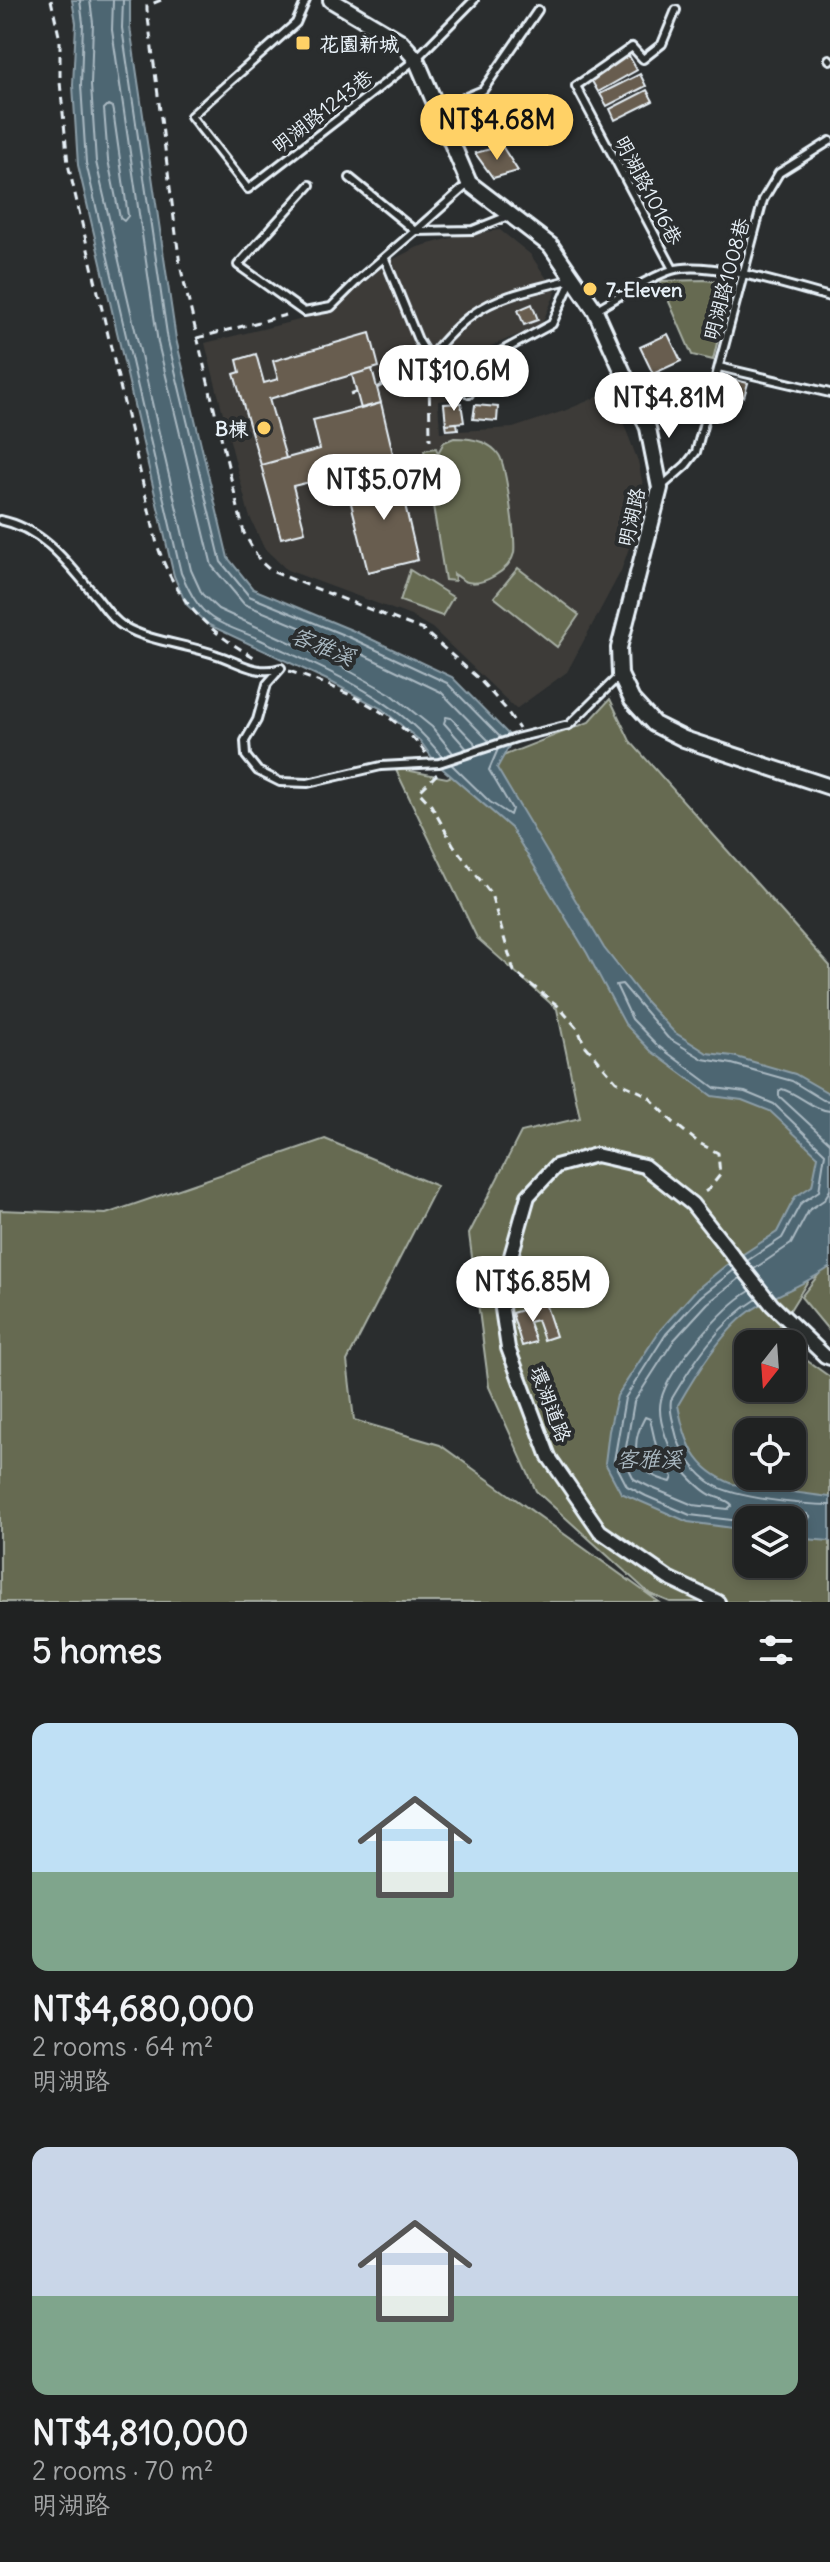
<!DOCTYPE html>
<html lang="en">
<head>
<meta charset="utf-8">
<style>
	body { margin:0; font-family:Delius,"LXGW WenKai TC",sans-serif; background:#282a2a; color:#f1f3f6; height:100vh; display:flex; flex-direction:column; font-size:30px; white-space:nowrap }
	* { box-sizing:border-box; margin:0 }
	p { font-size:26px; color:#a2a4a5 }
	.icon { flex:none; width:44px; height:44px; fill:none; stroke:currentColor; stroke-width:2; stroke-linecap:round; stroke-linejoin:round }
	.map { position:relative; height:1602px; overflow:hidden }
	.details { display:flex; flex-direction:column; background:#202222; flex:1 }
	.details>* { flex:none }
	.needle { width:52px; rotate:197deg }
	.fabs { position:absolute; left:734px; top:1330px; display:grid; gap:16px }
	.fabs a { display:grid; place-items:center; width:72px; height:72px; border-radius:16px; background:#202222; box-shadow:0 4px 12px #0003,0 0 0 2px #3d3f40; font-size:40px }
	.price { position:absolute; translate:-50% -68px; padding:0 18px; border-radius:28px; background:#fff; color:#222; font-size:26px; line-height:52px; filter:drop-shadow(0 2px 4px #0008) }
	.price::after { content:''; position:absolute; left:50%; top:48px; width:24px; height:18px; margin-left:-12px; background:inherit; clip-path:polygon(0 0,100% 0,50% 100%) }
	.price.current { background:#ffd166; color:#111 }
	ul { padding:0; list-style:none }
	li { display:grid; align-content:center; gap:16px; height:424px; padding:0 32px }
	li span { display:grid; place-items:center; height:248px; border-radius:16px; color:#555 }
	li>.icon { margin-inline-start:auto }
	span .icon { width:144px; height:144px; fill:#fffc; stroke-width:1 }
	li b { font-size:34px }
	h2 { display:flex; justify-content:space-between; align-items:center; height:96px; padding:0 32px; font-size:34px }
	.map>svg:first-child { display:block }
	.built { fill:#3c3b38 }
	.green { fill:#666b51; stroke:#a7aea4; stroke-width:2; fill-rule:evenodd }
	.water { fill:#4e6672; stroke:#8c9ea8; stroke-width:2 }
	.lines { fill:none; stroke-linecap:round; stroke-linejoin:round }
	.shore { stroke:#aab9c2; stroke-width:2 }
	.building { fill:#675d4f; stroke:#e8f1f8; stroke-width:2 }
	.service-casing { stroke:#e8f1f8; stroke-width:12 }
	.minor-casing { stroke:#e8f1f8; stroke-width:18 }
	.tertiary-casing { stroke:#e8f1f8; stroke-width:20 }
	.path { stroke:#e8f1f8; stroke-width:3; stroke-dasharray:8 6; stroke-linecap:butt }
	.service { stroke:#2a2d2e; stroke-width:6 }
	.minor { stroke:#2a2d2e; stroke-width:12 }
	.tertiary { stroke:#2a2d2e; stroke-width:14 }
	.poi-dot { fill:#ffd166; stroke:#2a2d2e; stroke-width:3 }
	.labels { text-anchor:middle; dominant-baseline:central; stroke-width:8; stroke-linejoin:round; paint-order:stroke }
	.poi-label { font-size:20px; font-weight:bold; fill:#e8f1f8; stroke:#2a2d2e; text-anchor:start }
	.street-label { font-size:20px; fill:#e8f1f8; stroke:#2a2d2e }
	.water-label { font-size:22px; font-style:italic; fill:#aab9c2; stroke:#2a2d2e }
</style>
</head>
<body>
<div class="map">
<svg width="830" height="1602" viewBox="0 0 830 1602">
	<rect width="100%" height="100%" fill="#2a2d2e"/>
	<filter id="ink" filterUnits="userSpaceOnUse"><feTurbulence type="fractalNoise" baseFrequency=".0125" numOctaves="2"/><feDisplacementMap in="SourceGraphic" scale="16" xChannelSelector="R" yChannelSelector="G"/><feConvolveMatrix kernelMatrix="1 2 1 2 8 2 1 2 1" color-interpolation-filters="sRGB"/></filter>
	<g filter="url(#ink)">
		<!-- built -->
		<path class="built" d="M500 230 530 254 556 292 541 325 468 356 455 399 438 401 440 432 513 428 564 411 611 391 638 461 643 485 630 545 621 571 567 672 516 709 432 628 411 616 287 570 264 548 249 515 205 343 327 313 390 261 418 247 462 235Z"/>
		<!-- green -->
		<path class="green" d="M705 280 731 284 713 360 692 355 660 281Z
			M454 438C469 438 490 441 499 455 506 465 516 540 514 553 510 570 482 588 464 581 461 579 458 576 454 574L455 581 445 580 424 450 436 448 438 453 444 442Z
			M518 568 579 615 557 647 494 597Z
			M410 570 453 597 442 616 400 601Z
			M610 699 630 741 830 966V1245L774 1336 784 1344H748V1388H792V1350L830 1377V1602H670L650 1594 536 1491 489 1387 469 1234 521 1132 580 1118 557 1009 477 938 395 768 447 778 589 722ZM748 1432H792V1476H748ZM748 1520H792V1564H748Z
			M325 1139 437 1186 347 1361 354 1420 440 1445 659 1602H0V1210L106 1214Z
			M830 1260V1332L801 1297Z"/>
		<!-- water -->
		<path class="water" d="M72 0H130V27L176 339 228 558 253 589 354 631 452 677 513 739 497 768 604 948 647 1003 674 1032 707 1053 733 1056 795 1074 830 1094V1267C805 1285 775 1294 749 1312 721 1333 696 1374 678 1405 685 1442 694 1469 733 1484L830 1497V1541L792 1538V1520H748V1530L688 1522 621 1493 605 1463 609 1431 617 1396 660 1330 696 1290 725 1266 777 1232 795 1197 812 1186 818 1156 770 1111 742 1100 712 1096 651 1051 625 1024 587 953 511 828 436 763 420 741 382 709 327 680 207 624 186 604 174 576 78 165 73 85 76 23Z"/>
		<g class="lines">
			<!-- shore -->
			<path class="shore" d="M80 0 83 23 81 85 86 163 181 573C189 590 196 607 212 618 227 628 247 633 263 641 328 671 399 698 442 757
				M90 0 93 23 91 85 96 162 191 570 202 594 218 609 335 663 391 694 432 727 453 753
				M113 0 112 30 158 343 212 566 244 604 347 647 441 692 489 741
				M123 0 122 28 168 341 221 562 249 596 351 638 447 683 501 738
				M108 105 112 107 114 117 128 216 124 221 120 218 108 160 104 109Z
				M467 749 444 723 446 717 451 718 474 742 475 746
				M451 764 490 802 510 815 512 809 489 770 498 749
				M830 1111C812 1109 799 1094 782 1089L779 1091V1096L830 1143
				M747 1261 782 1238 801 1203 819 1191 825 1153 774 1104 745 1092 715 1088 657 1045 632 1019 616 985 622 984 668 1038 703 1059 732 1064 792 1081 823 1100 830 1101
				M754 1269 791 1244 809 1210 824 1200 830 1190
				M734 1270 701 1296 666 1334 625 1398 614 1461 627 1486 646 1496 690 1515 748 1522
				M740 1278 708 1303 674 1340 634 1402 624 1459 634 1479 650 1487 693 1505 728 1509 732 1505C727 1499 719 1499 711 1495 701 1490 690 1478 683 1470 671 1454 656 1420 661 1400 668 1369 723 1307 750 1291
				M757 1299C719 1322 693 1363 671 1400 669 1410 673 1420 675 1430 679 1451 696 1474 714 1485 735 1498 804 1505 830 1505
				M645 1417 650 1419 657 1450 673 1477 671 1482C635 1474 628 1448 645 1417Z
				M762 1520 752 1512 753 1506 807 1514 810 1517 807 1521 792 1520"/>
		</g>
		<!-- building -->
		<path class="building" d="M628 54 637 70 598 92 589 76Z
			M640 74 646 86 607 106 600 94Z
			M647 90 653 101 615 120 610 109Z
			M502 146 518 171 493 178 475 153Z
			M532 304 538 320 524 325 518 310Z
			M370 333 379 367 269 399 286 458 261 465 234 374 240 372 237 360 256 354 264 383 278 379 273 361Z
			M668 334 681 361 653 374 640 347Z
			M372 369 381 403 361 409 352 375Z
			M727 378 748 383 744 397 724 391Z
			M381 403 395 462 293 486 305 532 281 538 261 465 320 449 313 420Z
			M461 403 464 422 446 424 444 404Z
			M475 405 498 407 497 421 473 419Z
			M457 423 458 429 447 430 446 424Z
			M395 462 418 560 368 572 348 491 383 483 379 465Z
			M545 1303 556 1336 544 1340 537 1320 529 1322 536 1342 522 1346 512 1313Z"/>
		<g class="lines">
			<defs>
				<path id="service" d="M306 0 296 23 191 116 248 189 416 59 474 0
					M829 59 830 60
					M439 108 483 90 538 10
					M350 178 415 231 469 183
					M310 185 238 265 304 312 331 307 359 279 415 231 473 230 508 216
					M385 259 418 340 429 358C442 342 456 326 473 314 500 294 540 288 572 279
					M673 269 576 86 632 47 643 59 662 44 676 10
					M595 310C617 298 649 277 672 270 708 259 792 287 830 297
					M719 367 830 393
					M469 394 480 363 552 324 572 279
					M660 488 686 465 696 452 763 200 779 173 830 141
					M0 520C45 529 70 566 98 599 105 608 113 620 123 626 150 642 187 644 217 655 239 662 257 676 281 668
					M281 668 267 684 257 720 245 741 246 756 258 771 280 782 308 783 381 766 439 763 516 738 569 725 619 676"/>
				<path id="minor" d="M718 1602 668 1578 600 1531 549 1457 508 1348 502 1309 511 1256 528 1196 556 1166 596 1155 644 1166 692 1204 772 1305 825 1356 830 1358"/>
				<path id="tertiary" d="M331 0 400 41 416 59 469 183 551 246 595 310 648 428 660 488 619 648 620 675 632 700 654 724 684 739 830 787"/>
			</defs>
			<!-- service casing -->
			<use href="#service" class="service-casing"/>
			<!-- minor casing -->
			<use href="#minor" class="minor-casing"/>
			<!-- tertiary casing -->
			<use href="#tertiary" class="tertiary-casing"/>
			<!-- path -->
			<path class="path" d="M51 0 60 40V82L68 164 157 544C174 598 207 632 256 658
				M161 0 147 6V10L180 265 244 533 260 561 271 571 423 630 478 678 505 708 519 729
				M197 338 290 314
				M429 367 430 440
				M377 388 420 363
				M350 394 356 392
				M289 671C341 689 394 709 427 755
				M437 774 419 792 431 805 454 846 491 894 514 971 557 1005 578 1029 584 1044 616 1081 647 1095 673 1122 699 1143 718 1153 720 1175 709 1189 700 1195"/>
			<!-- service -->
			<use href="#service" class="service"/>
			<!-- minor -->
			<use href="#minor" class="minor"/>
			<!-- tertiary -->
			<use href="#tertiary" class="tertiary"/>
		</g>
	</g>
	<!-- markers -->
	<g class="poi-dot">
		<rect x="295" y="35" width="16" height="16" rx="4"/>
		<circle cx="590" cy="289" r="8"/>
		<circle cx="264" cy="428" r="8"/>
	</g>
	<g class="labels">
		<!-- poi labels -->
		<g class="poi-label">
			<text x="319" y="43">花園新城</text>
			<text x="606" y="289">7-Eleven</text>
			<text x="248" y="428" text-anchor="end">B棟</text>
		</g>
		<!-- street labels -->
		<g class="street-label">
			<text transform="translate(322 111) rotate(-38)">明湖路1243巷</text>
			<text transform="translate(649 190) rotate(62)">明湖路1016巷</text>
			<text transform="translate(726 279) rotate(-75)">明湖路1008巷</text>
			<text transform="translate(631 517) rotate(-77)">明湖路</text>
			<text transform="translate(551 1404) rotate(69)">環湖道路</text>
		</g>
		<!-- water labels -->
		<g class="water-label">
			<text transform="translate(323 646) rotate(22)">客雅溪</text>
			<text x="649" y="1459">客雅溪</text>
		</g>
	</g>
</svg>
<div class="fabs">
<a><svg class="needle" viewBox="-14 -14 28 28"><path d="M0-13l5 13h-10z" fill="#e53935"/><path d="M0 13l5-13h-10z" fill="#a2a4a5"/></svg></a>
<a><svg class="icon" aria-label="locate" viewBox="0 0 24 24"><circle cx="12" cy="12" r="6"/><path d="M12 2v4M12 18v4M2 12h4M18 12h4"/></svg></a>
<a><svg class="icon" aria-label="layers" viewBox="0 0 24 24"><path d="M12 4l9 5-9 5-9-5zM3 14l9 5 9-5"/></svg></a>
</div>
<b class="price current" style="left:497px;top:162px">NT$4.68M</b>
<b class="price" style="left:454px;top:413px">NT$10.6M</b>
<b class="price" style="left:669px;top:440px">NT$4.81M</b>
<b class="price" style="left:384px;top:522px">NT$5.07M</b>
<b class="price" style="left:533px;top:1324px">NT$6.85M</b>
</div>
<section class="details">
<h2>5 homes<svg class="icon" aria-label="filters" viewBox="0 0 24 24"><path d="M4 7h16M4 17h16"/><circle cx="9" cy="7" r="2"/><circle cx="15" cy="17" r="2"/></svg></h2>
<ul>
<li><span style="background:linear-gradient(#bfe0f5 60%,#7fa58c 0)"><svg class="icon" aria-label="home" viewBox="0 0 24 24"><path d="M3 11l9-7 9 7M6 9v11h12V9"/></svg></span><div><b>NT$4,680,000</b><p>2 rooms · 64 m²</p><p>明湖路</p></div></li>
<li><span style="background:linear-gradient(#c9d6e8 60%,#7fa58c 0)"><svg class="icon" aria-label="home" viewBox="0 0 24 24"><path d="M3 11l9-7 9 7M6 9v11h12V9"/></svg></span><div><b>NT$4,810,000</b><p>2 rooms · 70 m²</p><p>明湖路</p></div></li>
</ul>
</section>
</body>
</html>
